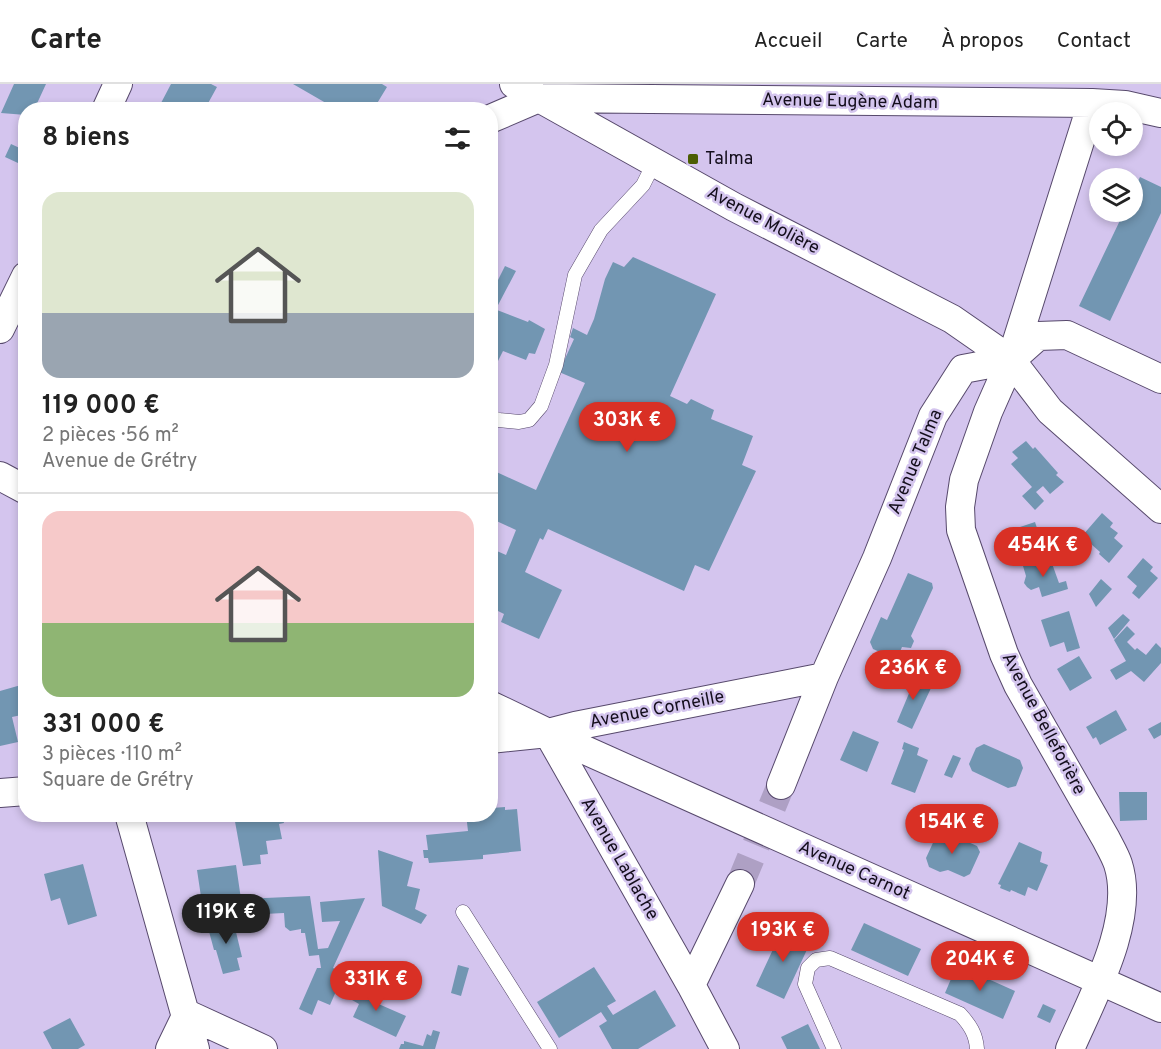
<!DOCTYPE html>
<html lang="fr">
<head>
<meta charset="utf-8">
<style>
	body { margin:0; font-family:Overpass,sans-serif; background:#f2f2f2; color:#222; height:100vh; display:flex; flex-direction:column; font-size:22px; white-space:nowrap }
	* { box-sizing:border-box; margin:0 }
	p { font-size:20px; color:#767676 }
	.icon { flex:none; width:33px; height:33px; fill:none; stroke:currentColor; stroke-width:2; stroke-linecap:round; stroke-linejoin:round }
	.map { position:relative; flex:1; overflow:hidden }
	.details { position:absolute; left:18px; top:18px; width:480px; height:720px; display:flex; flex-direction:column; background:#fff; border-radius:24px; box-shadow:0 3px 9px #0003 }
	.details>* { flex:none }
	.buttons { position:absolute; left:1089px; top:18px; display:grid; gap:12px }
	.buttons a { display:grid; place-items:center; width:54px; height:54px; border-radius:50%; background:#fff; box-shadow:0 3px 9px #0003; font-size:30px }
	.price { position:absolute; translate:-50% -51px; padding:0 14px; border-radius:21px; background:#d93025; color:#fff; font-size:20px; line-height:39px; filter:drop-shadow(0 2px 3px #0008) }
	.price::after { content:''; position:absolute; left:50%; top:36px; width:18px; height:14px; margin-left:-9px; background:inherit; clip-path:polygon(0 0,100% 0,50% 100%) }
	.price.current { background:#222; color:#fff }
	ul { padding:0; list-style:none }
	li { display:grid; align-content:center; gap:12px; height:318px; padding:0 24px }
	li+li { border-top:2px solid #e0e0e0 }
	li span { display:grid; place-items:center; height:186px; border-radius:18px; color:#555 }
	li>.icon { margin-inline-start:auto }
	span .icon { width:108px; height:108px; fill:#fffc; stroke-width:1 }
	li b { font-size:26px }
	h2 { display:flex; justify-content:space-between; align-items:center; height:72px; padding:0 24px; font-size:26px }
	header { display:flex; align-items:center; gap:36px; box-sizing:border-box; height:84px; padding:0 30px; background:#fff; border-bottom:2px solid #e0e0e0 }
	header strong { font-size:28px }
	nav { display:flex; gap:33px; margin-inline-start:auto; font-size:21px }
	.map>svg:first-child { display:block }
	.building { fill:#7296b2 }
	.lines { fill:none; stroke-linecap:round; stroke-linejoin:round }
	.street-tunnel { stroke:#aea0c4; stroke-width:28; stroke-dasharray:28 14; stroke-linecap:butt }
	.lane-casing { stroke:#57496c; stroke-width:15 }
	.street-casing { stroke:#57496c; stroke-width:30 }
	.lane { stroke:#fff; stroke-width:14 }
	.street { stroke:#fff; stroke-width:28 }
	.poi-dot { fill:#4c5e03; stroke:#d4c5ee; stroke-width:2 }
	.labels { text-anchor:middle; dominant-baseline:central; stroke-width:5; stroke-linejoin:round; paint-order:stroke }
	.street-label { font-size:18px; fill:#140e1c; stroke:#d4c5ee }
	.poi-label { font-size:18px; fill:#140e1c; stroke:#d4c5ee; text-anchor:start }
</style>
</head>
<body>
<header>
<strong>Carte</strong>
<nav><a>Accueil</a><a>Carte</a><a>À propos</a><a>Contact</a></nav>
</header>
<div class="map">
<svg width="1161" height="965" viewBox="0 0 1161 965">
	<rect width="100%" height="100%" fill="#d4c5ee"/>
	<!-- building -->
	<path class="building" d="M14 0H46L34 26H26V31L1 29Z
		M171 0H211L217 3 206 23 209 26H173L161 19Z
		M293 0H382L387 3 373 26H338Z
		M11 60 24 66 18 79 5 73Z
		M1140 93 1161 103V129L1110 237 1079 222 1124 128H1132V109Z
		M633 173 716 210 670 312 687 320 691 315 714 326 711 335 753 352 742 381 756 387 709 487 695 481 684 507 548 445 543 456 540 454 525 488 562 506 539 555 501 538 504 530 490 523V464L506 471 516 446 490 434V385L536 406 585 299 559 288 574 255 570 253 573 244 587 251 594 235 605 195 613 178 624 183Z
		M505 182 516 187 497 223 490 219V203L494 196 497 198Z
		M497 226 528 238 529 236 545 245 535 270 529 269 526 276 503 267 490 293V233L494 232Z
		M1026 357 1033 365 1035 363 1058 389 1056 391 1064 398 1050 410 1043 402 1036 408 1044 417 1035 426 1022 412 1032 403 1011 380 1018 374 1012 368Z
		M1102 429 1113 439 1110 443 1118 449 1114 454 1123 462 1109 479 1099 470 1100 468 1082 452Z
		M1035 438 1046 471 1018 479 1012 459 1024 455 1020 443Z
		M1050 474 1059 499 1066 497 1068 505 1042 513 1039 503 1031 506 1027 503 1024 499 1026 492 1023 482Z
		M1143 474 1153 483 1150 487 1158 494 1139 515 1132 509 1137 502 1127 493Z
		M908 489 932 499 933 504 911 552 914 557 911 564 902 563 899 570 891 573 873 565 870 558 881 533 887 536Z
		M1101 495 1112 505 1096 523 1089 510Z
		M1069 527 1080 564 1067 568 1064 558 1050 563 1041 536Z
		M1123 530 1130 536 1114 555 1108 544Z
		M1127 542 1135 550 1127 558 1135 566 1137 564 1146 571 1156 559 1161 564V579L1144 598 1131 587 1116 596 1110 586 1126 577 1114 556Z
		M1079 572 1092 594 1070 607 1057 585Z
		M910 590 921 595 920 599 931 604 912 645 897 638 910 607 904 604Z
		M21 601 26 617V630L12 633 18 658 0 662V607Z
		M1116 626 1127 646 1100 661 1096 653 1093 655 1086 643Z
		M1161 638V651L1154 655 1148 645Z
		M853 647 879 658 867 688 840 676Z
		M904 658 919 664 917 671 928 676 915 709 891 700 904 666 902 665Z
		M984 660 1020 676 1023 684 1016 702 1008 704 972 687 969 680 976 664Z
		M953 671 961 674 952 694 944 691Z
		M1119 708H1147V736L1120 737Z
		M505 723V726L517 725 521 767 483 771V775L429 779 428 774H424L423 766H428L426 751 468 747 466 730H490L492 724Z
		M245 730H282L284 739 279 740 282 755 266 757 268 770 260 771 261 780 243 782 234 732Z
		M944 747 977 762 980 768 970 790 964 793 948 786 940 788 929 783 926 774 937 750Z
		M1019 758 1042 768 1040 778 1048 781 1037 807 1028 803 1025 812 1011 806 1010 808 1000 804 1001 801 998 800Z
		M378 766 413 778 407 802 420 805 415 825 427 831 421 840 382 822Z
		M83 780 97 832 68 841 60 814 51 817 44 790Z
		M236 781 241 815 310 812 318 865 328 864 340 837 322 838 320 818 365 814 333 884 344 889 330 921 318 916 312 931 299 925 317 884H321L319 871 309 872 305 849H301V845L290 847 285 843 284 829 244 831 242 821 203 826 197 786Z
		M227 835 230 845 235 844 242 873 237 874 240 886 223 890 216 866H214L207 840Z
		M864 839 921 865 908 892 851 866Z
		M783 844 811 857 784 915 756 902Z
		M458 881 469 884 461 912 451 909Z
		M957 881 1015 907 1003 935 945 909Z
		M594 883 616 917 607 922 613 931 655 906 676 942 638 965H612L599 942 607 937 601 928 559 954 537 918Z
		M360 899 379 907 374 918 406 932 396 953 353 933 359 920 352 916Z
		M1043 920 1056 926 1050 939 1037 933Z
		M70 934 85 961 78 965H52L43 948Z
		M808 940 820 965H787L781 953Z
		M433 946 440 948 435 965H399L401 960H404V957L423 962 427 950 431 952Z"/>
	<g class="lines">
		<!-- street-tunnel -->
		<path class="street-tunnel" d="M740 800 781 701"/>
		<defs>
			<path id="lane" d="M490 333 499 336 519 338 529 336 541 322 556 281 575 191 601 146 643 101 654 79
				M463 828 550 965
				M834 965 805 900 808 884 816 876 830 874 960 930C970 941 976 950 977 965"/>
			<path id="street" d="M514 0 734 123 952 235 1011 276 1050 327 1161 425
				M106 26 118 0
				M490 35 539 14 1092 19 1125 21 1161 29
				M0 245 26 192
				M1011 276 1038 252 1067 251 1161 295
				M0 392 26 406
				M490 621 567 658 1161 924
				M548 649 691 901
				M490 655 548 649 575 642 824 593
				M781 701 824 593 877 474 933 332 963 285 1011 276
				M0 709 26 707
				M129 730 195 965
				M170 965 187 930 263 965
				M725 965 691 901 740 800
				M1070 965C1092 914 1136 836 1118 780 1115 771 1110 763 1106 755L1018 601 1004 570 961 446 960 423 964 396 988 328 1011 276 1092 19"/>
		</defs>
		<!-- lane casing -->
		<use href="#lane" class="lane-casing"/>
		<!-- street casing -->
		<use href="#street" class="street-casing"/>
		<!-- lane -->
		<use href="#lane" class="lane"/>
		<!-- street -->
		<use href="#street" class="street"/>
	</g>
	<!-- markers -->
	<rect class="poi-dot" x="687" y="69" width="12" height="12" rx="3"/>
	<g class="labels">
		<!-- street labels -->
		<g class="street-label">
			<text transform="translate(850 18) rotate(1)">Avenue Eugène Adam</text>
			<text transform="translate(763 137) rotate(28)">Avenue Molière</text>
			<text transform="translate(916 378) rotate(-67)">Avenue Talma</text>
			<text transform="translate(657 626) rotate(-11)">Avenue Corneille</text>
			<text transform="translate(1043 640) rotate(62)">Avenue Belleforière</text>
			<text transform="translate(619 775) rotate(60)">Avenue Lablache</text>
			<text transform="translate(854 787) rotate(24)">Avenue Carnot</text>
		</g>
		<!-- poi labels -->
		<g class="poi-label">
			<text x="705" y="75">Talma</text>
		</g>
	</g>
</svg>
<div class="buttons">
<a><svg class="icon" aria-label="locate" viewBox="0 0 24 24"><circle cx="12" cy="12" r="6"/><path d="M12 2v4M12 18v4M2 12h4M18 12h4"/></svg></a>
<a><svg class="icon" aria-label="layers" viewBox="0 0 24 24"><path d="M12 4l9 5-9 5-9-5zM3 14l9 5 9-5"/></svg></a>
</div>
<b class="price" style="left:627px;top:369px">303K €</b>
<b class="price" style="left:1043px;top:494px">454K €</b>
<b class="price" style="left:913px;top:617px">236K €</b>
<b class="price" style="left:952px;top:771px">154K €</b>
<b class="price current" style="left:226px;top:861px">119K €</b>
<b class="price" style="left:783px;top:879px">193K €</b>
<b class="price" style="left:980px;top:908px">204K €</b>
<b class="price" style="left:376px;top:928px">331K €</b>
<section class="details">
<h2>8 biens<svg class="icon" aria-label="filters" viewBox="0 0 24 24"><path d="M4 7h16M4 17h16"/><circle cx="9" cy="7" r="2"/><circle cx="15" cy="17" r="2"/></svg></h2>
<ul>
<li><span style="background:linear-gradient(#dfe7d0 65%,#9aa5b1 0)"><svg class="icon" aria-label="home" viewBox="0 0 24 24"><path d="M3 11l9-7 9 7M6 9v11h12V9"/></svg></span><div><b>119 000 €</b><p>2 pièces · 56 m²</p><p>Avenue de Grétry</p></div></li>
<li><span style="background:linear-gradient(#f6c9c9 60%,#8fb573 0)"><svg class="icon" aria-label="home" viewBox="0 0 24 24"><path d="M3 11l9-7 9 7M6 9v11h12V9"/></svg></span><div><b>331 000 €</b><p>3 pièces · 110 m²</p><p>Square de Grétry</p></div></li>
</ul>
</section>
</div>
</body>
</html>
